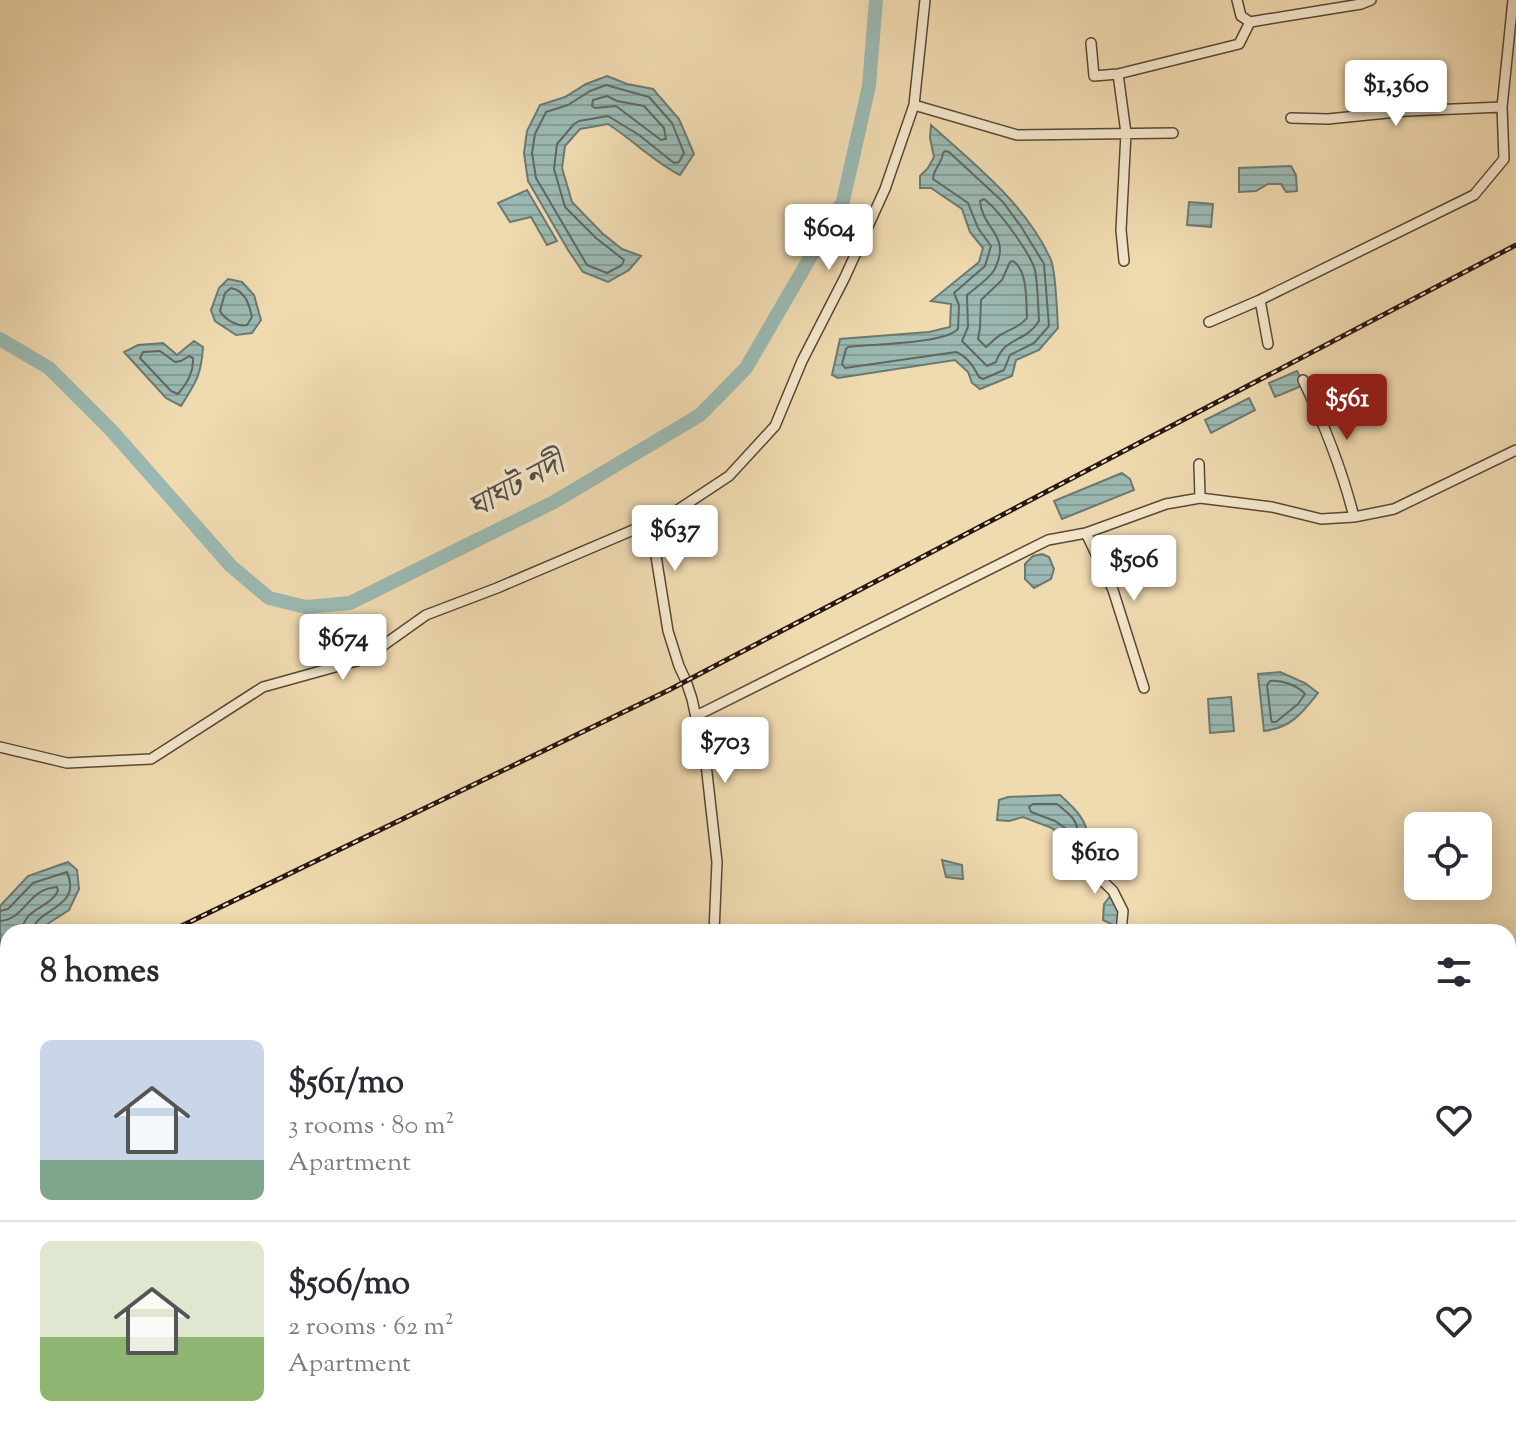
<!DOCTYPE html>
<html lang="en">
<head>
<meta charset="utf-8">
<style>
	body { margin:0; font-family:"Sorts Mill Goudy","Noto Serif Bengali",serif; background:#f7f7f7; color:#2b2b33; height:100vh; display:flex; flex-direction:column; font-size:30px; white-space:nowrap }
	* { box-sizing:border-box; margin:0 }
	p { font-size:26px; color:#7c7c81 }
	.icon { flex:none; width:44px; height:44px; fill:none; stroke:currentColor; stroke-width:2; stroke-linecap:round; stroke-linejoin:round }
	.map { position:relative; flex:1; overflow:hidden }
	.drawer { position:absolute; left:0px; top:924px; width:1516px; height:514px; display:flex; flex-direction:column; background:#fff; border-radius:24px 24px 0 0; box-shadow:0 4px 20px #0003 }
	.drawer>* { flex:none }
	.buttons { position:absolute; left:1404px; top:812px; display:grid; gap:16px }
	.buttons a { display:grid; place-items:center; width:88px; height:88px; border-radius:12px; background:#fff; box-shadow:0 4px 20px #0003; font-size:40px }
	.price { position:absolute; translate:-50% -68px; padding:0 18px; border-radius:8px; background:#fff; color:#222; font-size:26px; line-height:52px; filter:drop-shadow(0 2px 4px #0008) }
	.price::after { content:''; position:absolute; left:50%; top:48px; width:24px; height:18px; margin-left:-12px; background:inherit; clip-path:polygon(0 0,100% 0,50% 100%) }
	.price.active { background:#8f2418; color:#fff }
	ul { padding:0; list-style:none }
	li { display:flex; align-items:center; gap:24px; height:200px; padding:0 40px }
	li+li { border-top:2px solid #e1e1e2 }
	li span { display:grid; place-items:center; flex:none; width:224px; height:160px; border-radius:12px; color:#555 }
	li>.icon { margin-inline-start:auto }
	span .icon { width:96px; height:96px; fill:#fffc; stroke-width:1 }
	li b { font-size:34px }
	h2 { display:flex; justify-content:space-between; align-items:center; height:96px; padding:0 40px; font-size:34px }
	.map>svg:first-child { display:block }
	.water { fill:url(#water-rules); stroke:#6c7971; stroke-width:2 }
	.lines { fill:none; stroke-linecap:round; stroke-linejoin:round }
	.shore { stroke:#606860; stroke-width:2 }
	.river { stroke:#9bb9b2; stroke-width:14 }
	.minor-casing { stroke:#584837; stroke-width:12 }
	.minor { stroke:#f5e7cc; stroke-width:9 }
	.rail-casing { stroke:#26180f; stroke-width:5 }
	.rail { stroke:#f5e7cc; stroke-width:2; stroke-dasharray:6; stroke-linecap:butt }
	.labels { text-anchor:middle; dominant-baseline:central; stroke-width:7; stroke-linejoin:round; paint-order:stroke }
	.water-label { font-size:32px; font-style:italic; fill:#4f5048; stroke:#f5e7cc }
</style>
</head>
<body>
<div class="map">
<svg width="1516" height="1437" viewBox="0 0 1516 1437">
	<defs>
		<pattern id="water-rules" width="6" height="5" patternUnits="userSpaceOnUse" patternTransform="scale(2)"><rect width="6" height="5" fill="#9bb9b2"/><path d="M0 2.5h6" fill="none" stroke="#859e98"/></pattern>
	</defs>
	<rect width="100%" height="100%" fill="#f0dab0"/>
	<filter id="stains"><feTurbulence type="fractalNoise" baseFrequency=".0025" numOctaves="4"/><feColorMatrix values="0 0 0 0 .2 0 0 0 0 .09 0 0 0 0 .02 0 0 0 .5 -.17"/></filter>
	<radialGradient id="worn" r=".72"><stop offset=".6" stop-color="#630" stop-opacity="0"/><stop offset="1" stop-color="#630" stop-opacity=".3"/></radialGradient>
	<!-- water -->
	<path class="water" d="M607 76 627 84 653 89 679 119 694 154 680 175C654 162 633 140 608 124L580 129 565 146 562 168 572 202 602 233 622 249 641 256 629 270 608 282 583 272 568 250 528 181 524 153 527 131 540 105 565 97 586 84Z
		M931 125C975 165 1026 204 1051 260 1056 273 1057 313 1058 328L1039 350 1016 360 1012 376 980 389 972 383 968 372 955 360 838 378 832 375 840 339 929 332 950 327 951 304 931 301 979 262 983 248 970 232 962 209 931 188H920V176L928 168 934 157 930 138Z
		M1291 166 1296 175 1297 191 1286 192 1281 184H1268L1256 191 1239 192V168Z
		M527 190 557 241 547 245 531 217 510 222 498 203Z
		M1189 202 1213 204 1211 227 1187 225Z
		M228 279 242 282 254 295 261 320 252 333 236 335 215 321 211 310 219 288Z
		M194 341 203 347C201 376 196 382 181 406L166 398 124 352 138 345 163 343 177 355Z
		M1297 371 1304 385 1275 397 1269 383Z
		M1249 398 1255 410 1211 433 1205 420Z
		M1122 473 1130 479 1134 490 1062 519 1054 501Z
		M1042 554 1049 557 1054 569 1051 579 1034 588 1025 579V564L1033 556Z
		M1280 672 1305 683 1318 693C1302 713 1291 728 1264 731L1258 674Z
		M1231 697 1234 731 1210 733 1208 699Z
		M1060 795C1074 808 1087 819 1088 838L1065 839 1052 828 1023 817 1009 821 997 820 999 800 1008 797Z
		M942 860 962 865 963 879 946 877Z
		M68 862 77 870 79 889 69 910 35 932H8V949L0 957V906L28 876Z
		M1111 895 1121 896 1124 917 1117 927 1103 920 1104 904Z
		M1516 1124V1156L1508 1158V1127Z
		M1516 1164V1207L1508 1206V1165Z"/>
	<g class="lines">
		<!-- shore -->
		<path class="shore" d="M606 85 649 97 672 123 684 153 679 162 674 163 639 135 608 116 579 121 574 124 557 144 554 169 565 207 596 238 624 260 622 265 607 273 587 265 536 178 532 153 535 134 546 112 568 105 590 91Z
			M607 96 617 101 644 106 664 128 666 139 661 140 616 106 595 108 592 106 593 100Z
			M945 151 949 152 1003 202 1022 228 1044 264 1049 326 1034 343 1010 355 1004 370 983 379 979 377C974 367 967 356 956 352L845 368 842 364 846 349 848 347C871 344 944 344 958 329L959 305 954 293 985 266 991 246 978 228 968 203 933 179C933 170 942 163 943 153Z
			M984 199C999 210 1030 253 1035 270 1038 286 1038 305 1039 321 1025 343 1004 337 996 362L987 366 962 341 968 327 967 295C975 288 986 281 992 273 996 269 996 266 998 261 1007 234 982 227 980 201Z
			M1013 261C1028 271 1026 300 1027 318 1020 327 1012 328 1002 334 996 337 991 343 986 347L978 339 980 328 981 300 1002 280 1010 262Z
			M231 288C246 291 249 305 252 317L247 325C238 327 225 320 220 311L225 293Z
			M160 351 175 362 181 361 189 356 193 358C194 372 187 384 178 394L171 391 140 358 143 352Z
			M1270 681C1282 680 1297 685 1305 694L1298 704 1276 722H1272L1271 719 1267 685Z
			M1033 804H1057C1065 811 1076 818 1077 828L1074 830H1068L1055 821 1031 812 1029 807Z
			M0 911 8 909 33 883 67 872C83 909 35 908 32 932
			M0 921C26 919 27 889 57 887L58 891C48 910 24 907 22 932"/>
		<!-- river -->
		<path class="river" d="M0 339 49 368 112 431 231 566 269 598 306 607 350 603 554 502 700 415 746 368 843 201 869 86 876 0"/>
		<defs>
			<path id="minor" d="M1237 0 1241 16 1250 22
				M1091 43 1094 76 1118 74 1239 44 1250 22 1361 4 1371 0
				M1118 74 1126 133 1121 230 1124 261
				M914 105 1017 135 1173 133
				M1291 118 1328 119 1407 111 1502 107
				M1260 300 1268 344
				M1209 322 1260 300 1474 195 1504 159 1502 107 1513 0
				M1303 380C1324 424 1342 469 1354 517
				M1199 464 1200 498
				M673 513 657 541 655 550 668 631 679 666 686 681 692 699 706 764 717 862 714 932
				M1086 533 1113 590 1144 688
				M696 716 1048 540 1086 533 1166 504 1200 498 1272 507 1321 519 1354 517 1394 509 1516 450
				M0 747 67 763 151 759 263 687 364 659 426 615 497 588 673 513 729 476 775 426 802 361 845 277 885 189 914 105 925 0
				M1079 858 1113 891 1123 911 1121 932
				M1508 1055 1516 1052
				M0 1147 8 1148
				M138 1430 139 1437
				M467 1437 471 1430"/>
		</defs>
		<!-- minor casing -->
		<use href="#minor" class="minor-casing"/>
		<!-- minor -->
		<use href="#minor" class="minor"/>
		<defs>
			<path id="rail" d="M169 932 669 690 1516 245
				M0 1014 8 1010"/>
		</defs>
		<!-- rail casing -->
		<use href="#rail" class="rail-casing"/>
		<!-- rail -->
		<use href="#rail" class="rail"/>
	</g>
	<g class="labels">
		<!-- water labels -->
		<g class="water-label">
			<text transform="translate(517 487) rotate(-28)">ঘাঘট নদী</text>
		</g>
	</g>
	<rect width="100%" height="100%" filter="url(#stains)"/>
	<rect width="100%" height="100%" fill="url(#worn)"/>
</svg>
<div class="buttons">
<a><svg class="icon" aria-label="locate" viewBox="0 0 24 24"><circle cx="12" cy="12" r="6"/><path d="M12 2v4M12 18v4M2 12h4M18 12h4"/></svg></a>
</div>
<b class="price" style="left:1396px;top:128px">$1,360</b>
<b class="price" style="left:829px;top:272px">$604</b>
<b class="price active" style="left:1347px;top:442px">$561</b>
<b class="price" style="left:675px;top:573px">$637</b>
<b class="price" style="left:1134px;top:603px">$506</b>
<b class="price" style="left:343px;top:682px">$674</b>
<b class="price" style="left:725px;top:785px">$703</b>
<b class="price" style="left:1095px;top:896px">$610</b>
<section class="drawer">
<h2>8 homes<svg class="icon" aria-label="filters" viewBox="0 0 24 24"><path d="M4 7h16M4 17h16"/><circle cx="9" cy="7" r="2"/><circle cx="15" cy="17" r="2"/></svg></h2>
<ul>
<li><span style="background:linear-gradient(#c9d6e8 75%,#7fa58c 0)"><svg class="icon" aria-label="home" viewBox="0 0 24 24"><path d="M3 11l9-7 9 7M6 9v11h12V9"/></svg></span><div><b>$561/mo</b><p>3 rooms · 80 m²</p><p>Apartment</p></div><svg class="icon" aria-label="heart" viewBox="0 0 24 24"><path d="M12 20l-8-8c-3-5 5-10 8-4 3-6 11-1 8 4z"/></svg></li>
<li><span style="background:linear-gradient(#dfe7d0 60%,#8fb573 0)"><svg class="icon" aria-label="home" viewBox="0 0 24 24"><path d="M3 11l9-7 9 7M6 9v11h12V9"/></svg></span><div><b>$506/mo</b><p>2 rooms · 62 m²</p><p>Apartment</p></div><svg class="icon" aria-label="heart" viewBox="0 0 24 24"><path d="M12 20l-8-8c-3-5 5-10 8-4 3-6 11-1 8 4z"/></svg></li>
</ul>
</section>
</div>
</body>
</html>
